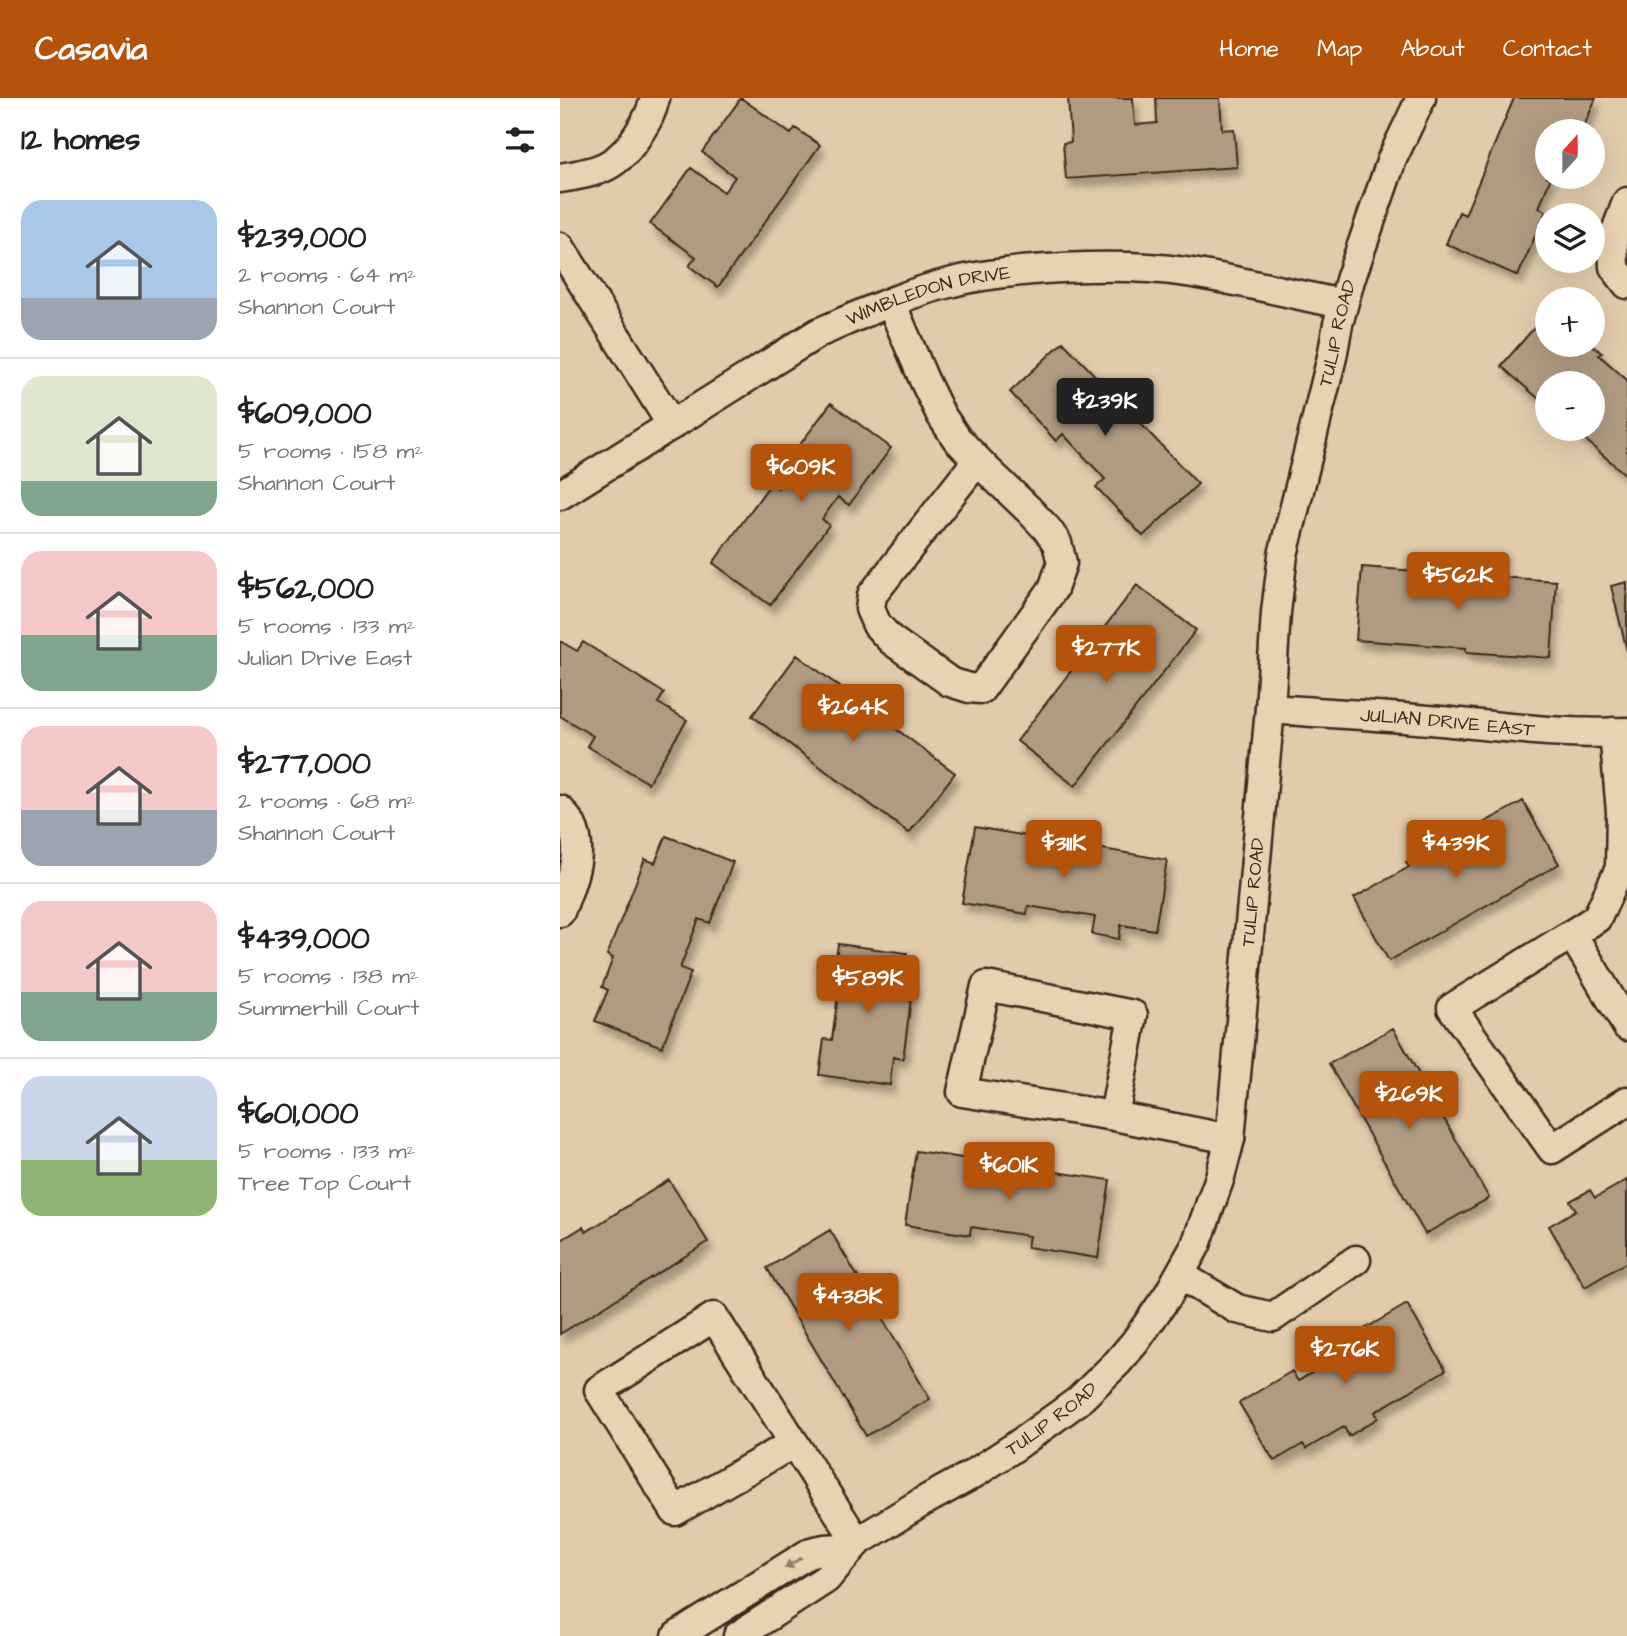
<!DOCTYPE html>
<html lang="en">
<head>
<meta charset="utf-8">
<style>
	body { margin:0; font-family:"Architects Daughter",sans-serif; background:#f6f6f6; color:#202124; height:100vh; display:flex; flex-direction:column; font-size:26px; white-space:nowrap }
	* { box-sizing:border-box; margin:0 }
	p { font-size:23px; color:#757577 }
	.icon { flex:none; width:38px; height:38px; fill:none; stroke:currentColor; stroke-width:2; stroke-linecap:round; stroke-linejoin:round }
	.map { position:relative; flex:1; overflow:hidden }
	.sheet { display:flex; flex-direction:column; background:#fff; width:560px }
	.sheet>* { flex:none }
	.needle { width:46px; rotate:21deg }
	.tools { position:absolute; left:975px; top:21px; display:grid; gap:14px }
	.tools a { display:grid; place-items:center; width:70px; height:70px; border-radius:50%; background:#fff; box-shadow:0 7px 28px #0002; font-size:35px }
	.price { position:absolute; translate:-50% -60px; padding:0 16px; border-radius:7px; background:#b45309; color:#fff; font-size:23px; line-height:46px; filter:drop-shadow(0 2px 4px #0008) }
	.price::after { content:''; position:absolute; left:50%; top:42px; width:21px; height:16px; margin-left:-10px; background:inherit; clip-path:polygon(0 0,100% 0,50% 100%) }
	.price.selected { background:#222; color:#fff }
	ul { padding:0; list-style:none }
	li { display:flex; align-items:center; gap:21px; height:175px; padding:0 21px }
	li+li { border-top:2px solid #e0e0e0 }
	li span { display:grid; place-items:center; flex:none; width:196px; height:140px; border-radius:21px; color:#555 }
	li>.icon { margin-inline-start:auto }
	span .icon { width:84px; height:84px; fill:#fffc; stroke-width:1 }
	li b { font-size:30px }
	h2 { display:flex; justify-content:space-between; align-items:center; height:84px; padding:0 21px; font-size:30px }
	header { display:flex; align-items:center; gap:42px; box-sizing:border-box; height:98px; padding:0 35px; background:#b45309; color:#fff }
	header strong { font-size:33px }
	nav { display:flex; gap:38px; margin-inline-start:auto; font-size:24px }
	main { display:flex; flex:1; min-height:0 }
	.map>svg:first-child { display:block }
	.building { fill:#b09b82; stroke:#3b2a1e; stroke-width:2; filter:url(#shadow) }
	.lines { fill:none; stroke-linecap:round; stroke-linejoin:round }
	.street-casing { stroke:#3b2a1e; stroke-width:33 }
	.street { stroke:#e8d2b1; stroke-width:28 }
	.oneway { fill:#927e68 }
	.labels { text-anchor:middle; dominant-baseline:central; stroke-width:6; stroke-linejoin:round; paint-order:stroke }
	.street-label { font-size:19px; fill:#3b2a1e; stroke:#e8d2b1 }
</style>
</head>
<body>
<header>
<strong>Casavia</strong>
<nav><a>Home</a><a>Map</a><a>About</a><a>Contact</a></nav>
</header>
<main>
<section class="sheet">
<h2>12 homes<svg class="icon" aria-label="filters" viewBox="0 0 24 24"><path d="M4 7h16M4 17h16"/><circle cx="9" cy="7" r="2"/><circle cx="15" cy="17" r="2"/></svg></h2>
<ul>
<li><span style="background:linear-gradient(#a9c7e8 70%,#9aa5b1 0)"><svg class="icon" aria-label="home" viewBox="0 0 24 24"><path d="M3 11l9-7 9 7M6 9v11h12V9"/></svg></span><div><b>$239,000</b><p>2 rooms · 64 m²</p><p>Shannon Court</p></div></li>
<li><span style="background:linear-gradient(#dfe7d0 75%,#7fa58c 0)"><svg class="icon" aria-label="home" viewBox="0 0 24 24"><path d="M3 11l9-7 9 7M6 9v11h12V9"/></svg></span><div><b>$609,000</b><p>5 rooms · 158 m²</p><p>Shannon Court</p></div></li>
<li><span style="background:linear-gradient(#f6c9c9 60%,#7fa58c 0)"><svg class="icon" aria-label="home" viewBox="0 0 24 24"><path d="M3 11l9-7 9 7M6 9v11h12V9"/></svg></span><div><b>$562,000</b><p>5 rooms · 133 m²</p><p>Julian Drive East</p></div></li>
<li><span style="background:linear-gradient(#f6c9c9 60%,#9aa5b1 0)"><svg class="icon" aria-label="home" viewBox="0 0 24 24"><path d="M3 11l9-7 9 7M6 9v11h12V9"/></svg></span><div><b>$277,000</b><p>2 rooms · 68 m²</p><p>Shannon Court</p></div></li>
<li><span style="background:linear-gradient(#f6c9c9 65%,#7fa58c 0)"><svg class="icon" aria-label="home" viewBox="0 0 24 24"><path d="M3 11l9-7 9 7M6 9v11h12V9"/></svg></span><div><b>$439,000</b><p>5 rooms · 138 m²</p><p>Summerhill Court</p></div></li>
<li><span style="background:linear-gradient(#c9d6e8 60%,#8fb573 0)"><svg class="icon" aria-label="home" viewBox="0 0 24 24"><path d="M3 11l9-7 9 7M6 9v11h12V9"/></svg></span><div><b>$601,000</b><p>5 rooms · 133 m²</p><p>Tree Top Court</p></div></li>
</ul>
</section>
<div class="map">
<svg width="1067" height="1538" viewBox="0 0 1067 1538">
	<defs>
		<filter id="shadow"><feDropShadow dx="4.5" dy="8" stdDeviation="3.5" flood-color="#0004"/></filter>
	</defs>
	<rect width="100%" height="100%" fill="#e1cbab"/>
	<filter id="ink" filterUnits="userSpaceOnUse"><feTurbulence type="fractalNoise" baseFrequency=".0143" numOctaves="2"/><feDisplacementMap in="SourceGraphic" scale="14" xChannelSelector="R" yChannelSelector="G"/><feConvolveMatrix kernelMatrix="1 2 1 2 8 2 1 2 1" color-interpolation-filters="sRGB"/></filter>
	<g filter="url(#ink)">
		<!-- building -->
		<path class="building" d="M181 0 231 36 235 30 260 47 158 189 129 168 136 159 90 126 131 70 164 94 175 79 142 54Z
			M508 0H573L575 27 597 25 596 0H660L662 32 674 31 677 69 506 81 503 45 511 44Z
			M954 0H1036L1022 33H987V79H991L979 110 986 113 958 178 886 146 899 114 905 117Z
			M987 215V247H1032L1042 255 1039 257 1067 282V378L1013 331H1032V285H987V308L941 268Z
			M503 244 638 386 583 438 536 389 545 381 503 336 496 343 450 294Z
			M271 305 331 350 289 407 278 399 262 421 269 427 210 507 153 465 211 385 218 390 236 365 230 360Z
			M802 469 996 483 991 560 906 554V550L796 542Z
			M1067 484V553L1051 488Z
			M577 487 636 532 515 688 457 643Z
			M0 543 17 553 23 544 104 595 98 605 127 622 88 685 27 648 33 638 0 618Z
			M237 557 395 675 349 735 192 618Z
			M963 703 999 766 829 863 794 800 849 769 846 764 905 730 907 734Z
			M415 729 607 762 595 832 561 827 559 841 532 836 535 819 468 808 467 816 402 805Z
			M106 738 173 764 150 825 139 821 120 870 131 874 102 949 35 923 48 892 42 889 53 860 47 857 85 761 95 765Z
			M278 846 347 855 343 885 353 886 343 961 333 959 330 987 259 977 264 941 272 942 280 882 273 881Z
			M833 930 929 1100 865 1136 769 966Z
			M356 1053 550 1082 538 1160 467 1149 469 1138 411 1129 410 1137 345 1127Z
			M109 1082 148 1144 0 1236V1143L23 1129 26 1134Z
			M1067 1082V1164L1025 1189 989 1128 1016 1112 1010 1103 1030 1092 1035 1100Z
			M270 1132 370 1301 306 1338 207 1170Z
			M847 1206 886 1272 815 1314 818 1320 789 1338 784 1329 746 1351 743 1346 714 1363 679 1305 732 1273 738 1283 794 1249 789 1240Z"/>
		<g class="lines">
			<defs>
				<g id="street">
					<path d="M0 80C38 74 58 70 79 35 87 23 92 14 95 0"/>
					<path d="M1067 104 1053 141 1054 169 1067 186"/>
					<path d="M0 149 112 327"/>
					<path d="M331 205 364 282 381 317 397 341 427 372 468 411 487 431 497 445 502 465 493 491 421 591 409 590 390 584 331 542 317 527 310 511 312 497 417 363"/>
					<path id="s1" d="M0 397 258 235C302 216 346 195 393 184 415 178 438 176 461 173 516 168 572 166 626 174 679 182 730 196 783 206"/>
					<path id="s2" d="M710 611C767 615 824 618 881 623 943 629 1004 637 1067 634"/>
					<path d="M0 712C3 716 8 721 11 726 26 754 10 786 0 814"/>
					<path d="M1012 836 1037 820 1060 770 1061 714 1054 634"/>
					<path d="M1067 928 1012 836 892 910 992 1051 1067 1003"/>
					<path d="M554 1018 573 917 426 888 402 994 554 1018 670 1041"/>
					<path d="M620 1177 677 1211 713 1219 796 1162"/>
					<path d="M154 1219 234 1345 115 1413 39 1292Z"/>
					<path d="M234 1345 297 1444"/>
					<path id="s3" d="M117 1538 251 1454 265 1451 281 1450 297 1444 364 1403 415 1375 456 1348 518 1303 558 1264 575 1244 608 1197 636 1147 660 1079 670 1041 710 611 716 514 723 457 772 259 778 226 790 182 832 61 861 0"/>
					<path d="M178 1538 266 1481 297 1444"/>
				</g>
			</defs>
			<!-- street casing -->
			<use href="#street" class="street-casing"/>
			<!-- street -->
			<use href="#street" class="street"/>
		</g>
		<!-- one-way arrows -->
		<defs><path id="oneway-solid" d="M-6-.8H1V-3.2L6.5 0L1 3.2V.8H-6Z" transform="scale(1.75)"/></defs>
		<use class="oneway" href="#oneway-solid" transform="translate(233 1465) rotate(148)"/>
	</g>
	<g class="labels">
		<!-- street labels -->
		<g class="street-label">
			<text stroke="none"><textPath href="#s1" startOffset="422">WIMBLEDON DRIVE</textPath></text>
			<text stroke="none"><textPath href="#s3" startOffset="1591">TULIP ROAD</textPath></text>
			<text stroke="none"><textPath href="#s2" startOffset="178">JULIAN DRIVE EAST</textPath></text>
			<text stroke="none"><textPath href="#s3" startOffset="1024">TULIP ROAD</textPath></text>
			<text stroke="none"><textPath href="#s3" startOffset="436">TULIP ROAD</textPath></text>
		</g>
	</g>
</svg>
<div class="tools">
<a><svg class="needle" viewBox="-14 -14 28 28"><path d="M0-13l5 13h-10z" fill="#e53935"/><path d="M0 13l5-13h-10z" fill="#757577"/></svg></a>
<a><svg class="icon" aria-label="layers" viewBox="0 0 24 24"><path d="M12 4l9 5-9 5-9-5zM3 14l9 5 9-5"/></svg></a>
<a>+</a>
<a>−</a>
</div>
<b class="price selected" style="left:545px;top:340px">$239K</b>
<b class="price" style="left:241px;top:406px">$609K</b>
<b class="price" style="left:898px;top:514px">$562K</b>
<b class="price" style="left:546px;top:587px">$277K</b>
<b class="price" style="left:293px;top:646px">$264K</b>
<b class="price" style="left:504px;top:782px">$311K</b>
<b class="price" style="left:896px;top:782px">$439K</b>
<b class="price" style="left:308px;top:917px">$589K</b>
<b class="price" style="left:849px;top:1033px">$269K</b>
<b class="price" style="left:449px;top:1104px">$601K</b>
<b class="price" style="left:288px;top:1235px">$438K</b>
<b class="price" style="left:785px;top:1288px">$276K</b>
</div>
</main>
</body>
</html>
